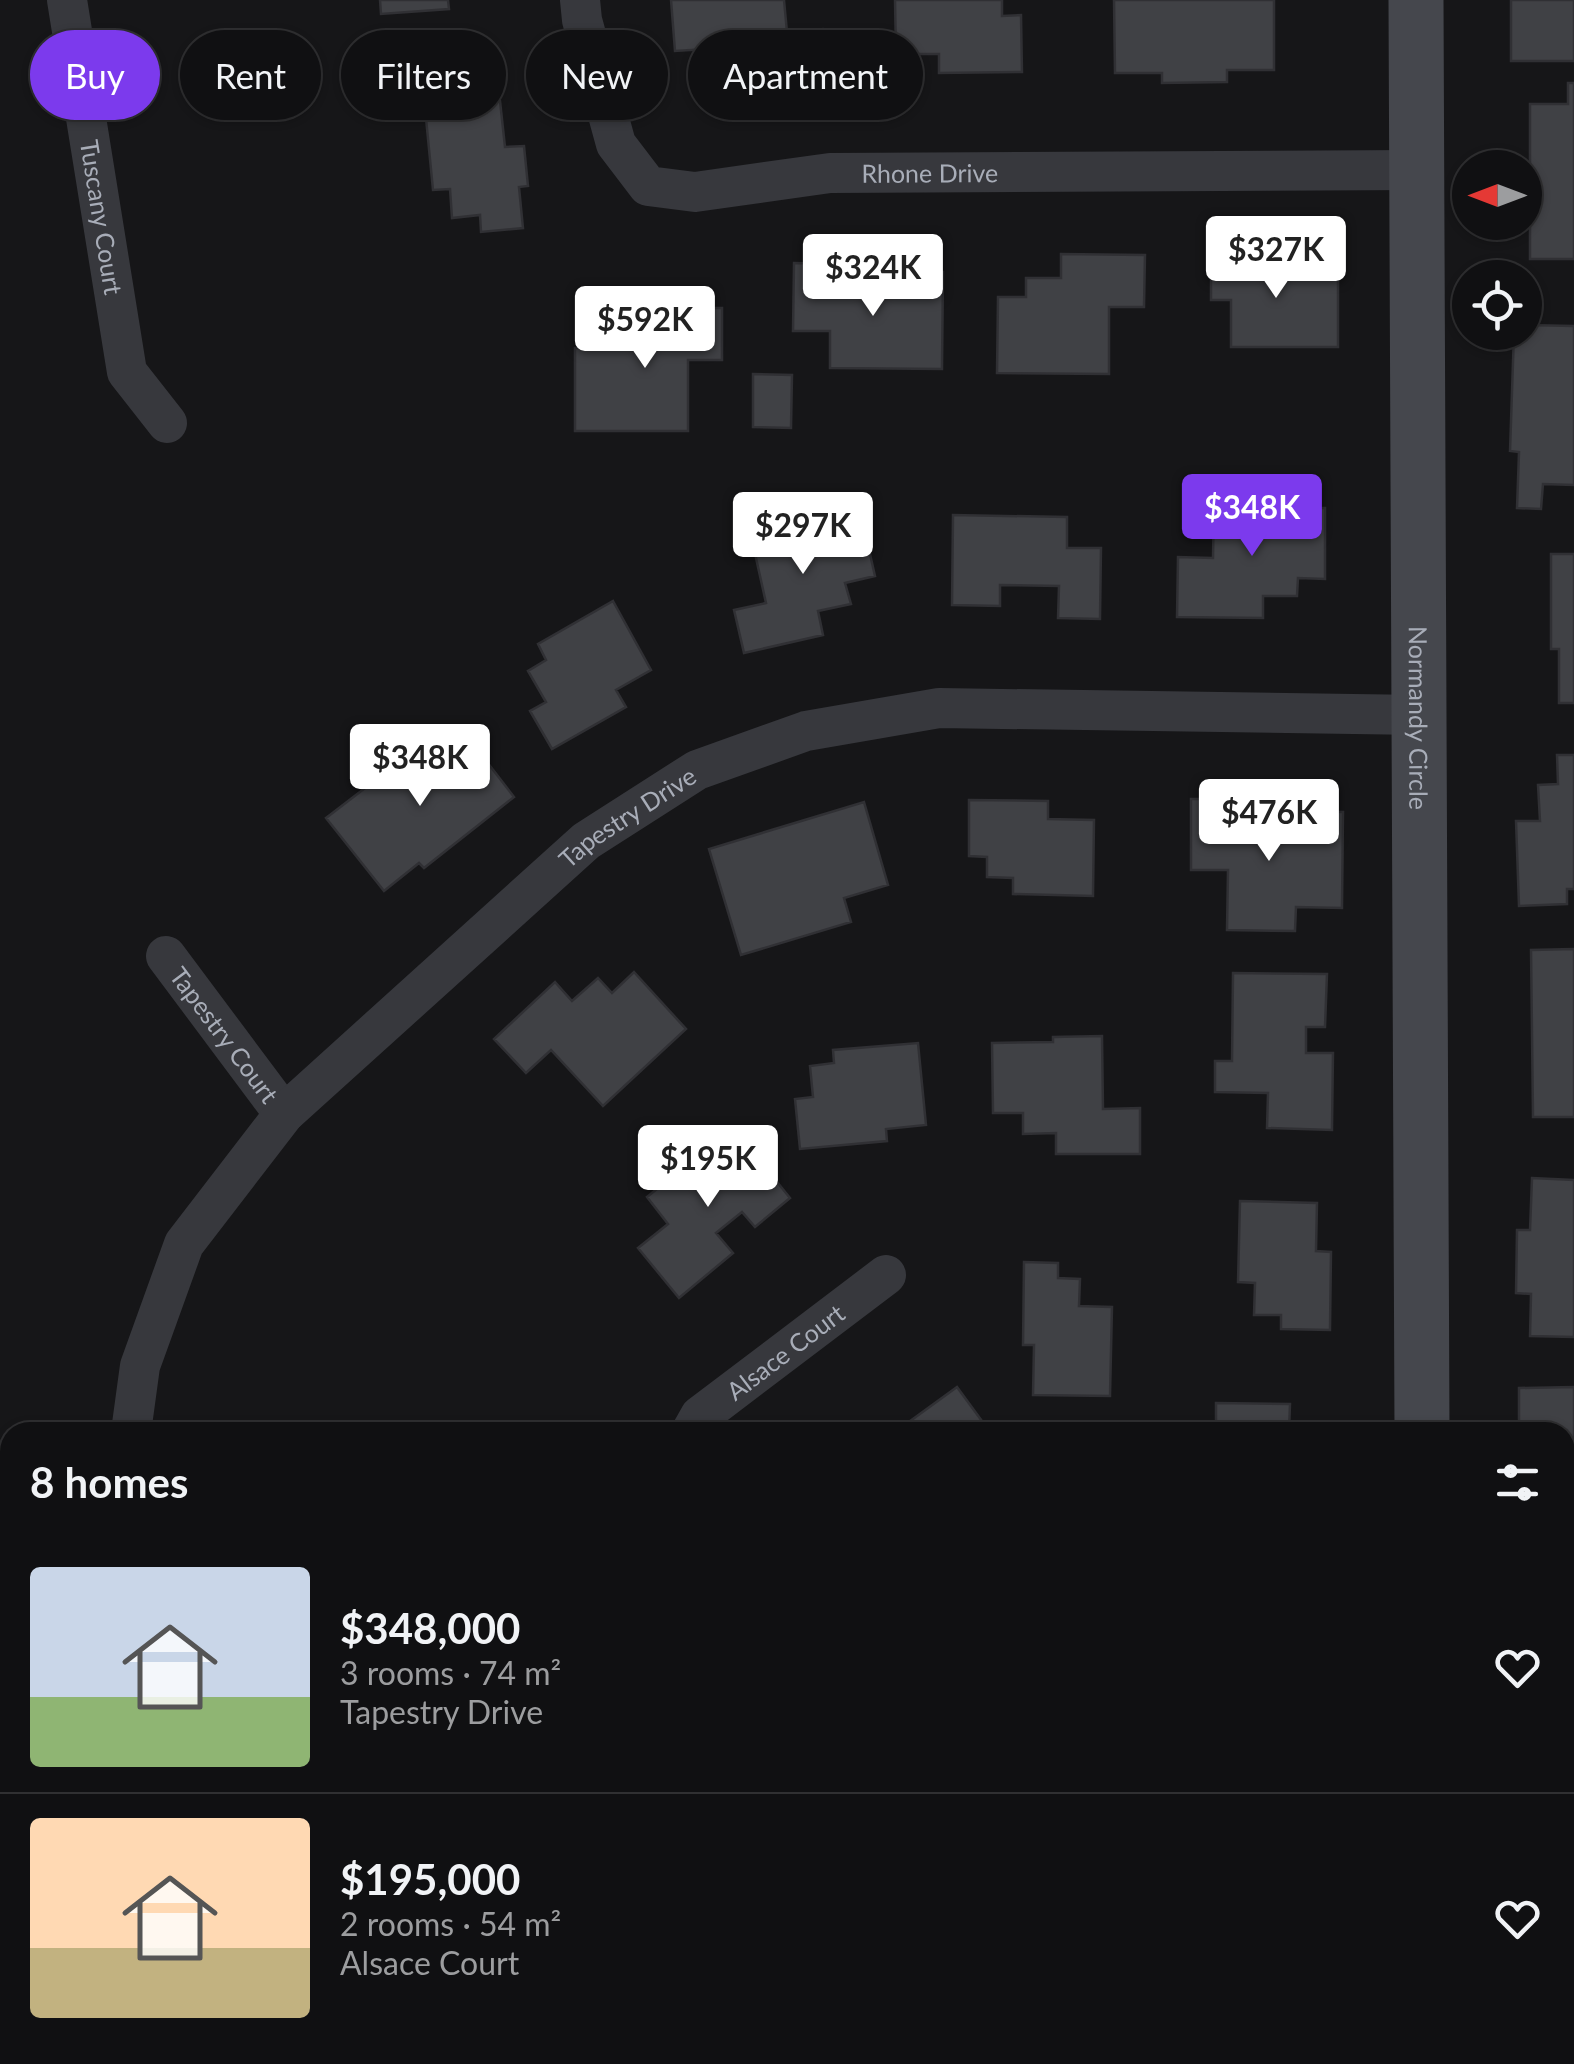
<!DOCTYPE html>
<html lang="en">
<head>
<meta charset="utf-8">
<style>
	body { margin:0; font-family:Lato,sans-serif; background:#19191b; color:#f1f3f6; height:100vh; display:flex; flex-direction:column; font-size:38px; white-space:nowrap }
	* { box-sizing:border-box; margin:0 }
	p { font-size:32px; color:#9c9d9f }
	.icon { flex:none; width:55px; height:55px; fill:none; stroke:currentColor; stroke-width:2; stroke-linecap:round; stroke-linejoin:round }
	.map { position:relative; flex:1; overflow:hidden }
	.side { position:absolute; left:0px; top:1422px; width:1575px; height:642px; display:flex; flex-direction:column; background:#101012; border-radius:30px 30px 0 0; box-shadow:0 2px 8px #0004,0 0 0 2px #303032 }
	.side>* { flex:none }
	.banner { position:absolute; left:30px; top:30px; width:1000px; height:90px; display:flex; gap:20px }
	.needle { width:65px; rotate:270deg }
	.controls { position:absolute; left:1452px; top:150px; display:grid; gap:20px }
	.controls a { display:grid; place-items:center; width:90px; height:90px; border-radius:50%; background:#101012; box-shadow:0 2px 8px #0004,0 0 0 2px #303032; font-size:50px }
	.price { position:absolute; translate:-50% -85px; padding:0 22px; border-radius:10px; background:#fff; color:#222; font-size:32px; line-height:65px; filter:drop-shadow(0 2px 5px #0008) }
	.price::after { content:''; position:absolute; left:50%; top:60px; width:30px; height:22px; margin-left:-15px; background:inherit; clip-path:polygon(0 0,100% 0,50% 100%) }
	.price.selected { background:#7c3aed; color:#fff }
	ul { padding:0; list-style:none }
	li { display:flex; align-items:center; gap:30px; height:250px; padding:0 30px }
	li+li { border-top:2px solid #303032 }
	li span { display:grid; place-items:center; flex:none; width:280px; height:200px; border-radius:10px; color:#555 }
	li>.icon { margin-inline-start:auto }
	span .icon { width:120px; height:120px; fill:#fffc; stroke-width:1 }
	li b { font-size:42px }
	h2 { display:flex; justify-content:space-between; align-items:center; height:120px; padding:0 30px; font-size:42px }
	.chip { padding:0 35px; border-radius:45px; background:#101012; box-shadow:0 2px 8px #0004,0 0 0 2px #303032; font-size:35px; line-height:90px }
	.chip.selected { background:#7c3aed; color:#fff }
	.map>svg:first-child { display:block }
	.building { fill:#404145; stroke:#303034; stroke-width:2.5 }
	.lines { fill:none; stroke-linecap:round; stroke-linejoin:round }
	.street { stroke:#37383d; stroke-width:40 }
	.secondary { stroke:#45474d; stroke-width:55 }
	.labels { text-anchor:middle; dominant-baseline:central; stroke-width:8; stroke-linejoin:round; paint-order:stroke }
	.street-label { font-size:25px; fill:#a8adb8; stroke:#111113 }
</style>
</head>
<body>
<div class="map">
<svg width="1574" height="2064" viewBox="0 0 1574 2064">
	<rect width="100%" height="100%" fill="#161618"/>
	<!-- building -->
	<path class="building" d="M380 0H448L449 9 381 14Z
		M671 0H784L787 32 823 29 828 79 744 86 743 66 709 69 707 49 675 51Z
		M895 0H1002V16L1021 15 1022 72 939 73V54H896Z
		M1114 0H1274V70H1227V82L1162 83V73H1115Z
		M1511 0H1574V61H1511Z
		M1568 83H1574V259H1530V104H1568Z
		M500 101 505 147 524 146 528 186 519 187 523 228 481 232 480 215 452 218 450 189 433 190 425 108Z
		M1211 253H1296V272H1338V347H1231V300H1211Z
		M1061 254 1145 255 1144 307H1109V374L997 373 998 297H1026V278H1061Z
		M794 263 838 264 837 296 895 297V272H943L942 369 830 368V331H793Z
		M638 308H722V360H688V431H575V348H602V331H638Z
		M1525 325 1574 326V485L1543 484 1541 509 1517 508 1519 452 1510 451 1514 332H1525Z
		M753 374 792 375 791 428 753 427Z
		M1214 498H1271L1270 508H1325V579L1298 578 1297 596H1263V618L1177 617 1178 557 1213 558Z
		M860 510 875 576 845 583 851 604 818 611 823 635 744 653 734 610 766 603 750 531Z
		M953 515 1067 517V548H1101L1100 619 1058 618 1059 586 1000 585V606L952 605Z
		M1551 554H1574V703H1559V649H1551Z
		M613 601 651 670 616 690 626 707 552 749 530 711 546 702 528 671 546 660 538 644Z
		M460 727 514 797 424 868 419 863 384 891 326 818 412 752 419 760Z
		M1557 755H1574V889H1567V904L1519 906 1516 821H1540L1538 785 1558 784Z
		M1191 799H1239V829L1295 830V811L1343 812 1342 908 1296 907 1295 931 1227 930 1228 870H1191Z
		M969 800 1048 801V819L1094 820 1093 896 1013 894V878L987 877V857L969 856Z
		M864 802 888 885 844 898 851 922 741 955 709 849Z
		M1574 949V1117H1533L1531 950Z
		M634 972 686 1029 603 1106 551 1050 526 1073 494 1039 555 982 572 1001 598 978 612 993Z
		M1233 973 1327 974 1325 1027H1306V1053H1333L1332 1130 1267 1128 1268 1093 1215 1092V1061H1232Z
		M1102 1036 1103 1109 1140 1108V1154H1056V1133L1023 1134V1113H993L992 1043 1053 1042V1037Z
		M918 1043 926 1125 886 1129 887 1141 800 1149 795 1099 813 1097 810 1066 834 1063 833 1050Z
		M733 1127 790 1198 755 1227 742 1212 716 1233 733 1253 679 1298 638 1248 668 1224 647 1197Z
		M1532 1178 1574 1180V1337L1530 1336 1531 1294 1516 1293 1517 1230H1530Z
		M1240 1201 1317 1203 1316 1251 1331 1252 1330 1330 1281 1329V1315H1254L1255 1283 1238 1282Z
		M1024 1262 1058 1263V1278L1080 1279 1079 1306 1112 1307 1110 1396 1033 1395 1034 1345H1023Z
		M957 1387 990 1432H895Z
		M1574 1387V1559H1565V1432H1519V1388Z
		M1216 1403 1290 1404 1289 1432H1216Z
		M1565 1622H1574V1779H1565Z
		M1565 1814H1574V1984H1565Z
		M1574 2054V2064H1521V2055Z
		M1217 2055H1310V2064H1217Z"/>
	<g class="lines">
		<!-- street -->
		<g class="street">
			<path id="s1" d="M67 0 127 372 167 423"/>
			<path id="s2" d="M580 0 582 20 616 144 648 186 695 192 830 173 1416 170"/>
			<path id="s3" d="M166 956 284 1114"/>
			<path id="s4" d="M131 1432 140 1366 184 1244 284 1114 586 841 697 770 806 731 939 708 1421 715"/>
			<path id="s5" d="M691 1432 700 1416 886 1275"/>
		</g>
		<!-- secondary -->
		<g class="secondary">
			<path id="s6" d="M1416 0 1422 1432"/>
			<path d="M0 1979H10"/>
			<path d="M1411 2055V2064"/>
		</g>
	</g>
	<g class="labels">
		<!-- street labels -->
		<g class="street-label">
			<text stroke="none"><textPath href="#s2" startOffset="485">Rhone Drive</textPath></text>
			<text stroke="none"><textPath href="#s1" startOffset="220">Tuscany Court</textPath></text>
			<text stroke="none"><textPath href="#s6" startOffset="718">Normandy Circle</textPath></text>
			<text stroke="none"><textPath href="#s4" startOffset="815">Tapestry Drive</textPath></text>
			<text stroke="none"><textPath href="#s3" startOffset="98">Tapestry Court</textPath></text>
			<text stroke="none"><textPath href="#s5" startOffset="125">Alsace Court</textPath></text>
		</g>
	</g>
</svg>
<div class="controls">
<a><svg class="needle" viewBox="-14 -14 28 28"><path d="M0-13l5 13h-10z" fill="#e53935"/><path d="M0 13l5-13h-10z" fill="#9c9d9f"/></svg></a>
<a><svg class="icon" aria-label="locate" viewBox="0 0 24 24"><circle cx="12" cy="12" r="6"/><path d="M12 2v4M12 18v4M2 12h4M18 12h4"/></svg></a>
</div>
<b class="price" style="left:1276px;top:301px">$327K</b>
<b class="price" style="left:873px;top:319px">$324K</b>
<b class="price" style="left:645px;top:371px">$592K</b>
<b class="price selected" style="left:1252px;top:559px">$348K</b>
<b class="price" style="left:803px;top:577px">$297K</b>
<b class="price" style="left:420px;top:809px">$348K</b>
<b class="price" style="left:1269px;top:864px">$476K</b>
<b class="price" style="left:708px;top:1210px">$195K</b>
<div class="banner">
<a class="chip selected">Buy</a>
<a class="chip">Rent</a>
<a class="chip">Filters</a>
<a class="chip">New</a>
<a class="chip">Apartment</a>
</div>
<section class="side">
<h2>8 homes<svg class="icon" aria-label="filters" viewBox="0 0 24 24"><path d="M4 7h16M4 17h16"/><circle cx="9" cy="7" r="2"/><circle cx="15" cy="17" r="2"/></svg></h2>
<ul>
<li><span style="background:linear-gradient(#c9d6e8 65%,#8fb573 0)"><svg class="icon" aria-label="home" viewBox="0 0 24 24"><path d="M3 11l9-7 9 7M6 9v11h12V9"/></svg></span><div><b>$348,000</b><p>3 rooms · 74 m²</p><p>Tapestry Drive</p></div><svg class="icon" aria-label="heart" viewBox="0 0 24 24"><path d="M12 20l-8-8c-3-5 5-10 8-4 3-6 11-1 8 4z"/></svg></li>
<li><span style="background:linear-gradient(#ffd9b3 65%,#c2b280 0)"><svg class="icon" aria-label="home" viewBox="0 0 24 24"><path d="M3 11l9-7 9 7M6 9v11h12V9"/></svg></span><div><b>$195,000</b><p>2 rooms · 54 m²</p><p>Alsace Court</p></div><svg class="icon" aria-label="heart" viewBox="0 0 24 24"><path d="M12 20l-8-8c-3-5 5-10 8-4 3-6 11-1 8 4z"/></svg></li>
</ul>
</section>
</div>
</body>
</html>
